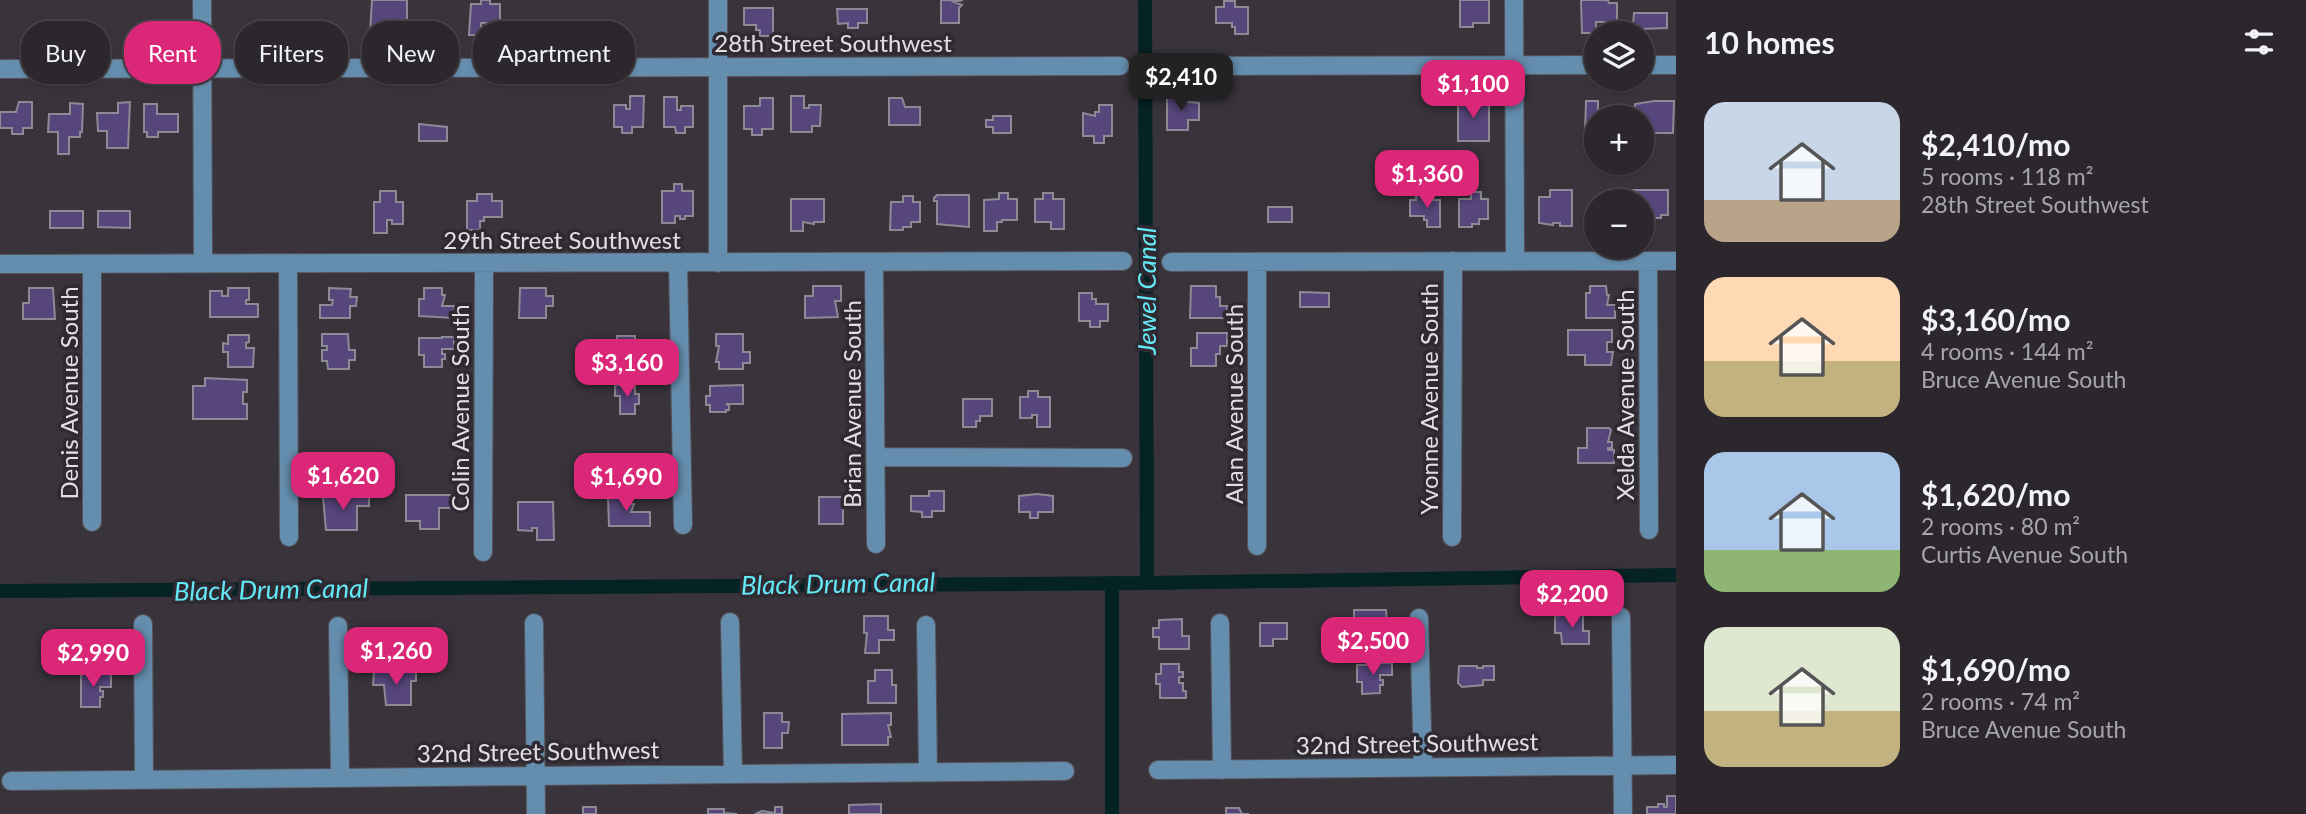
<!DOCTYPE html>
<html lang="en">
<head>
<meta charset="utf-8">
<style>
	body { margin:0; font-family:Lato,sans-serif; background:#332f35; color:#f1f3f6; height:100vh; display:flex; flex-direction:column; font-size:26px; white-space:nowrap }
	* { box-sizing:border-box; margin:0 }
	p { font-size:23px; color:#a6a5aa }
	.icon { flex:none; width:38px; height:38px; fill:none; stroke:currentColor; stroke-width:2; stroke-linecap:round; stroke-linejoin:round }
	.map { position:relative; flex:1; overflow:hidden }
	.details { display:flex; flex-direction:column; background:#2b272d; width:630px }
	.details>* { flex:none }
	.guide { position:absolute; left:21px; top:21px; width:665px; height:63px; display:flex; gap:14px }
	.buttons { position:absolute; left:1584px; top:21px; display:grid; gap:14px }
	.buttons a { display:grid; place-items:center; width:70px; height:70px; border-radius:50%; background:#2b272d; box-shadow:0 2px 5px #0004,0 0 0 2px #474449; font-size:35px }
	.price { position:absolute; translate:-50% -60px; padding:0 16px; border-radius:14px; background:#db2777; color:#fff; font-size:23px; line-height:46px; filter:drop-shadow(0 2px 4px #0008) }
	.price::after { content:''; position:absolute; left:50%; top:42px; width:21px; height:16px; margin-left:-10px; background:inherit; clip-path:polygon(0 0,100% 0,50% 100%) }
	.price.current { background:#222; color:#fff }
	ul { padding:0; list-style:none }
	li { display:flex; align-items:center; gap:21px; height:175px; padding:0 28px }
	li span { display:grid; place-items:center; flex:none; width:196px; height:140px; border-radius:21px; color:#555 }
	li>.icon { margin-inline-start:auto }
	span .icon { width:84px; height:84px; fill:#fffc; stroke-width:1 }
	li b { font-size:30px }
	h2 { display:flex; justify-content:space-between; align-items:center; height:84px; padding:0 28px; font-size:30px }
	.tag { padding:0 24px; border-radius:28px; background:#2b272d; box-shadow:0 2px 5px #0004,0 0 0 2px #474449; font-size:24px; line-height:63px }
	.tag.current { background:#db2777; color:#fff }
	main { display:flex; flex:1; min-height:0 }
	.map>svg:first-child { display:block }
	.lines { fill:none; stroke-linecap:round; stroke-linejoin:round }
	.canal { stroke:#052225; stroke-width:14 }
	.building { fill:#57467b; stroke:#8c8a94; stroke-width:2 }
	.minor-casing { stroke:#57535a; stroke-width:20 }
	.minor { stroke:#658dad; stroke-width:18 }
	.labels { text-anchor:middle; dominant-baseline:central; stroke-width:7; stroke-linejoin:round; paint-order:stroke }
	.street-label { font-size:24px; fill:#e2dfe4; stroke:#2f2a32 }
	.water-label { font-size:26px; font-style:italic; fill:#64e8f5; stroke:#2f2a32 }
</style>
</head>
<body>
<main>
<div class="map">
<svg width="1676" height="814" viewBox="0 0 1676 814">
	<rect width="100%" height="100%" fill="#39343c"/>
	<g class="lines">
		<!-- canal -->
		<path class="canal" d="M1145 0 1147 583
			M1112 583V814
			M0 591 1147 583 1676 575"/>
	</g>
	<!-- building -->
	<path class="building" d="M372 0H407V23L393 24V20H388V33H370Z
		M481 0H490V4H500V23H492L491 28H487V23H481V35H469L471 4H481Z
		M941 0H963L954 2 962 5 959 8V23H941Z
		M1460 0H1489V23H1473V27H1460Z
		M1581 0H1608L1609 3H1617V22H1596V33H1582Z
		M1224 1H1235V7H1248V34H1235V27H1232V23H1216V7H1224Z
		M744 8H773V36H760V30H756V25H744Z
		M837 9H867V23H858V28H848V23L838 24Z
		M1634 13H1667V28L1641 29 1633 24Z
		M1167 95H1180V101L1199 103V120H1188V130H1167Z
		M630 96H644L643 127H632V133H622V127H614V105H626V109H630Z
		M791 96H804V108H809V105H821L820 126H812V132H791Z
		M1458 96H1470V103H1476V100L1489 103V141H1458Z
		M664 97H677V110H681V106H693V127H685V133H676L675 127H664Z
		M760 98H773V129H762V135H752V129H744V106H760Z
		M889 98H902L905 107H920V125H889Z
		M1586 101H1598V114L1609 112V114L1616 115V117H1596V131H1585Z
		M1654 101H1674L1673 133H1642V117H1635V104Z
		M19 102H32V128H23V134H12V128H0V112H16Z
		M130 102 128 148H107V131H98L97 113H118V103Z
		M70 103 83 104 82 132H80V137H69V154H58V132H48L49 114H70Z
		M144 104H157V114H178V132H158V137H147V132H144Z
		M1099 105H1112V136H1104V143H1094V136H1083V113L1095 116V112H1099Z
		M993 116H1011V133H993V127H986V120H993Z
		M419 124 447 127V141H419Z
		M674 184H682V191H693V216H685V219H680V216H675V223H662V191H674Z
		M1550 190H1572V226H1560V223H1553V225L1539 223V197H1550Z
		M1633 190H1668V215H1661V218H1654V215H1645V225H1642V201H1633Z
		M380 191H396V202H403V224H392V220H387V233H374V202H380Z
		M1471 192H1481V199H1488V219H1479V224H1472V227H1459V199H1471Z
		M999 193H1008V199H1017V220H1002V222H997V231H984V200L999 199Z
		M1043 193H1053V199H1064V229H1051V222H1035V199H1043Z
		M477 194H492V201H502V217H484V221H480V230H467V201H477Z
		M937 195H969V227L937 224V201H934V198Z
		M1416 195H1433V200H1440V227H1427V220H1424V216H1410V200H1416Z
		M903 196H913V202H920V222H911V227H903V230H890L891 202H903Z
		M791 199H824V222H814V224L803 222V231H791Z
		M1268 207H1292V222H1268Z
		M50 211H83V228H50Z
		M98 211H130V228L98 227Z
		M813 286H841V301H835L838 317 805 318V296H813Z
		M1191 286H1216V297H1220V306H1227V318H1190Z
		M1590 286H1606L1607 295H1609L1607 305H1615V318H1586V293H1590Z
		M29 288H53L55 319H23V303H29Z
		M228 288H249V300H246V304H258V317H210V291H222V296H228Z
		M329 288 351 289 350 297H357L356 306H350V318H320V305H332L333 300H329Z
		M424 288H442V295H445L442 306H454V318L419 316V299H424Z
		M520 288H546V296H553V306H546V318H519Z
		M1300 292 1329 293V307H1300Z
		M1079 293H1092V299H1096V304H1108V321H1100V327H1090V321H1079Z
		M1568 330H1612V342H1607V352H1613L1611 365H1585V355H1568Z
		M1197 333H1227V346H1220V354H1216V366H1191V348H1197Z
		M322 334H348L349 350H355V360H349V369H328L327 361H322V350H327V346H322Z
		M716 334H743V352H750V363H743V369H719V362H716L719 346H716Z
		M228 335H249V342L246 343V348H254L253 367H228V352H223V343L228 344Z
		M617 336H635V344H638L635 354H646V366L612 364V347H617Z
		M442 337H454V349H442V354H445V359H442V367H424V355H419V338H442Z
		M205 378 247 380V392H243V404H247V419H193V386H205Z
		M615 385H635V394H639V404H635V414H620V396H615Z
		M743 385V404H726L729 405V410H726V412H710V405H706V396H710V386Z
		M1028 391H1038V397H1050V427H1037V415H1032V418H1020V397H1028Z
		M963 399H992V416H980V421H976V427H963Z
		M1587 428H1609L1611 430 1608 442H1612V448H1608V450H1614V463H1578V448H1587Z
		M929 491H944V511H932V517H922V512L911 511V496H929Z
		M1037 494 1053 496V512H1038V518H1030V512H1019V496Z
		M406 495H451V508H439V529H420V521H406Z
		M631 496V504H634L631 512H650V526H609L608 497Z
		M323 497H369V506H357V530H326Z
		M819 497H843V524H819Z
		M518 502H553L554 540H537V528H532V531L518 530Z
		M1354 610H1386L1387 623H1391V635L1364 636V642H1354Z
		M1561 615H1583V631H1589V644H1562L1561 633H1555V616Z
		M864 616H888V630H894V640H879V653H865L867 633H864Z
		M1182 619V636H1189V649H1159V637H1153V628H1159V620Z
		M1260 623H1287V639H1273V646H1260Z
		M1379 663H1392V675H1380V680H1383V685H1380V693L1362 694V682H1357V665H1379Z
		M1161 664H1179V672H1183V677H1179V683H1183V691H1186V698H1160V684H1156V674H1161Z
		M1459 666H1477V668H1483V666H1494V680H1483V685L1462 687 1458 683Z
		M875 670H892V685H896V703H868V681H875Z
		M374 672H416V681H411V705H386L384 685H373Z
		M81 674H111V687H100V691H103V697H100V707H81Z
		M764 713H782V722H789L788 733H782V748H764Z
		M891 713V725H888L891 737H888V745H842V714Z
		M1667 796H1676V814H1647V807H1658V804H1664V807H1667Z
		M881 804V814H849V805Z
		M583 807H596V814H583Z
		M775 807H782V814H755L762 811 775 813Z
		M1226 808H1239L1242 814H1249H1226Z
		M708 809H724V813L737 814H708Z"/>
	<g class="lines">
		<defs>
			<path id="minor" d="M202 0 203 263
				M718 0V263
				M1514 0 1515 259
				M1642 65H1676
				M1169 66 1596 65
				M0 69 1120 66
				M1648 261 1649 530
				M1171 262 1676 261
				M678 263 683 525
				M874 263 876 544
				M0 264 1123 261
				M288 264 289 537
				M92 265V522
				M876 457 1123 458
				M1452 537 1453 261
				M1257 546V262
				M483 552 484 263
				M1621 617 1623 814
				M1419 618 1423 767
				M730 622 733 774
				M534 623 536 814
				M1220 623 1222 770
				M143 624 144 780
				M926 625 928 772
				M338 626 340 777
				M1158 770 1676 765
				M11 781 1065 771"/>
		</defs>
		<!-- minor casing -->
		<use href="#minor" class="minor-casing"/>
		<!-- minor -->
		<use href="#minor" class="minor"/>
	</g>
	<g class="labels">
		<!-- street labels -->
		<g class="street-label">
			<text x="833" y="42">28th Street Southwest</text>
			<text x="562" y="239">29th Street Southwest</text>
			<text transform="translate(68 393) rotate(-90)">Denis Avenue South</text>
			<text transform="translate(1624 395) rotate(-90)">Xelda Avenue South</text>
			<text transform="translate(1428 399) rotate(-90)">Yvonne Avenue South</text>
			<text transform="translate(851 404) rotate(-90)">Brian Avenue South</text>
			<text transform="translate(1233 404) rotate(-90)">Alan Avenue South</text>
			<text transform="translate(459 408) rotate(-90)">Colin Avenue South</text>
			<text transform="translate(1417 743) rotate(-1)">32nd Street Southwest</text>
			<text transform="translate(538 751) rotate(-1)">32nd Street Southwest</text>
		</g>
		<!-- water labels -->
		<g class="water-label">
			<text transform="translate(1146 291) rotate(-90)">Jewel Canal</text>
			<text transform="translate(838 583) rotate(-1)">Black Drum Canal</text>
			<text transform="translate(271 589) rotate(-1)">Black Drum Canal</text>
		</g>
	</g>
</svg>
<div class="buttons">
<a><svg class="icon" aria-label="layers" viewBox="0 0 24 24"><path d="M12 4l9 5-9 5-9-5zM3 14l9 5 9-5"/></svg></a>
<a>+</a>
<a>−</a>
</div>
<b class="price current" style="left:1181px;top:113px">$2,410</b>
<b class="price" style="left:1473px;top:120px">$1,100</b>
<b class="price" style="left:1427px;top:210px">$1,360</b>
<b class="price" style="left:627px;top:399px">$3,160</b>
<b class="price" style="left:343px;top:512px">$1,620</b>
<b class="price" style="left:626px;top:513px">$1,690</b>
<b class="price" style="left:1572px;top:630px">$2,200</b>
<b class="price" style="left:1373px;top:677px">$2,500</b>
<b class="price" style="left:396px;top:687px">$1,260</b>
<b class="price" style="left:93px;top:689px">$2,990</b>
<div class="guide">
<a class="tag">Buy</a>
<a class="tag current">Rent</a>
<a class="tag">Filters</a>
<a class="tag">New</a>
<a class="tag">Apartment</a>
</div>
</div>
<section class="details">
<h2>10 homes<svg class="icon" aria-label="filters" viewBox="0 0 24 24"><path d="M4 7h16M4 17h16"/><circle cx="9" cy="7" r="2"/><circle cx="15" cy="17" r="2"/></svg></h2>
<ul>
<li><span style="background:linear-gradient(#c9d6e8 70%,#b9a48a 0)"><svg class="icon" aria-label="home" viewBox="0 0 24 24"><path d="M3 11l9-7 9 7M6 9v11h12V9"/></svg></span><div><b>$2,410/mo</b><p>5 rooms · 118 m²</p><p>28th Street Southwest</p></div></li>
<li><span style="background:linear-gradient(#ffd9b3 60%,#c2b280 0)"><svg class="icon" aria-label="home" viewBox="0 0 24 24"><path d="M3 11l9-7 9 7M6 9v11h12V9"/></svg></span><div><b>$3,160/mo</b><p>4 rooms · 144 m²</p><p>Bruce Avenue South</p></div></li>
<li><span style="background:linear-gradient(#a9c7e8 70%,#8fb573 0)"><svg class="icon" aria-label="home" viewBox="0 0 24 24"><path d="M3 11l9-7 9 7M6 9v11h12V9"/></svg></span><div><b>$1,620/mo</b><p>2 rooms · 80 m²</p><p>Curtis Avenue South</p></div></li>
<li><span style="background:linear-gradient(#dfe7d0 60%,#c2b280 0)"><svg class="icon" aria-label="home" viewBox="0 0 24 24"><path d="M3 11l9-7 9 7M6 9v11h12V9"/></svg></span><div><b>$1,690/mo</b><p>2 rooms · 74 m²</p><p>Bruce Avenue South</p></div></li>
</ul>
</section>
</main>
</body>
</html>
